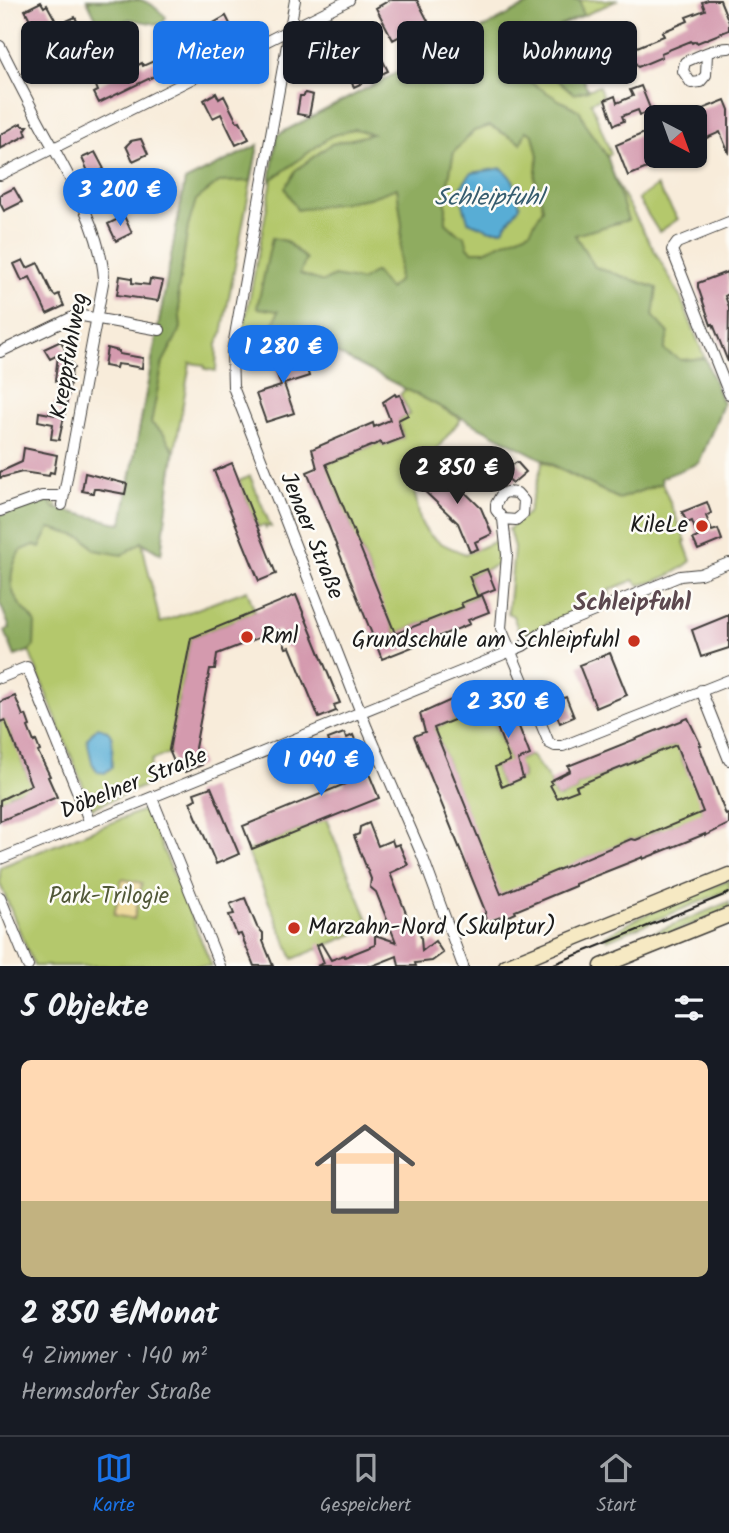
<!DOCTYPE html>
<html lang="de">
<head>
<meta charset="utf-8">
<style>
	body { margin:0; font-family:Kalam,sans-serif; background:#20242c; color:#f1f3f6; height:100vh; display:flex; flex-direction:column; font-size:26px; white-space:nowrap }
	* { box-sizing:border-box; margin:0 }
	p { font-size:23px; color:#9ea1a6 }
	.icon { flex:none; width:38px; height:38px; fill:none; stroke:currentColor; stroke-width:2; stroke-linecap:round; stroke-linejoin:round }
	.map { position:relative; height:966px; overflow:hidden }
	.drawer { display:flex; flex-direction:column; background:#171b24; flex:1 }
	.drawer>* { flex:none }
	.guide { position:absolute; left:21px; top:21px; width:688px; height:63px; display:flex; gap:14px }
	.needle { width:46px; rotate:139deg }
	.tools { position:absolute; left:644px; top:105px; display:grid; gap:14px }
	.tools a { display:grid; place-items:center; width:63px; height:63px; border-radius:10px; background:#171b24; box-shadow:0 2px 5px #0004; font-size:35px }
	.price { position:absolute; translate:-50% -60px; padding:0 16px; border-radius:24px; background:#1a73e8; color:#fff; font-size:23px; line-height:46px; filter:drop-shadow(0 2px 4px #0008) }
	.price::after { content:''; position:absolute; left:50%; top:42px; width:21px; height:16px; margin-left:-10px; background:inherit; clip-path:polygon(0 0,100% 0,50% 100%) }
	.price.current { background:#222; color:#fff }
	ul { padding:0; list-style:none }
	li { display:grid; align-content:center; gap:14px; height:371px; padding:0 21px }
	li span { display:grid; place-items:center; height:217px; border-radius:10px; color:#555 }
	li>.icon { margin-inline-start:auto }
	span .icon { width:126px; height:126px; fill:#fffc; stroke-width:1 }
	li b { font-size:30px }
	h2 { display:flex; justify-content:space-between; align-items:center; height:84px; padding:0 21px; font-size:30px }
	.pill { padding:0 24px; border-radius:10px; background:#171b24; box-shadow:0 2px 5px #0004; font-size:24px; line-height:63px }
	.pill.current { background:#1a73e8; color:#fff }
	.tab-bar { display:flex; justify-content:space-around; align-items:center; height:98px; border-top:2px solid #363941; background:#171b24; font-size:19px; color:#9ea1a6 }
	.tab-bar a { display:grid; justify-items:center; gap:4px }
	.tab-bar .current { color:#1a73e8 }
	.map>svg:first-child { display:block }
	.green { fill:#b4c86c; stroke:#687244; stroke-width:2 }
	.forest { fill:#8fac60; stroke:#56643e; stroke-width:2; fill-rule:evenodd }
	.sand { fill:#eeda9e; stroke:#857b5d; stroke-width:2 }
	.water { fill:#59add5; stroke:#3a6478; stroke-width:2 }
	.building { fill:#d49aae }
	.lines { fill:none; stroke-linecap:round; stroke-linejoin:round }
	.minor-casing { stroke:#3d3b38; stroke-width:12 }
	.secondary-casing { stroke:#3d3b38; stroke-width:17 }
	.minor { stroke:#fff; stroke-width:10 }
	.secondary { stroke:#f6e9c3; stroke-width:14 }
	.tram { stroke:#1c1c1c; stroke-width:2 }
	.poi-dot { fill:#c8321e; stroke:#fdfcf7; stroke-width:2.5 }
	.labels { text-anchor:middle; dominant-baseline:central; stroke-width:5; stroke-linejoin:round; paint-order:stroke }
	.street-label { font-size:23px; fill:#1c1c1c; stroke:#fdfcf7 }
	.poi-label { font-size:23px; fill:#1c1c1c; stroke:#fdfcf7; text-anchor:end }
	.park-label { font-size:23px; fill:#515838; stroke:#fdfcf7 }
	.water-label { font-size:24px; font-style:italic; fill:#375d6f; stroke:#fdfcf7 }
	.neighbourhood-label { font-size:24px; font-weight:bold; fill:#5c484f; stroke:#fdfcf7 }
</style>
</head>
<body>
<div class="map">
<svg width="729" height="966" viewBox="0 0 729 966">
	<rect width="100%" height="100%" fill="#fdfcf7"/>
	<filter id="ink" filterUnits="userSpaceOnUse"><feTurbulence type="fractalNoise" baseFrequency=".0143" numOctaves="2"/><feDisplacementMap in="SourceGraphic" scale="14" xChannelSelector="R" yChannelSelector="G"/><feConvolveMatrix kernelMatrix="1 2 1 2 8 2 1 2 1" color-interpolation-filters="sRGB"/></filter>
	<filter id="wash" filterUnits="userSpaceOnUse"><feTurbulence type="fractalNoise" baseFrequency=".00686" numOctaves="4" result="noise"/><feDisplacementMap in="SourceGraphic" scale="28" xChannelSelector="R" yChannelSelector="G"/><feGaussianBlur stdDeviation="1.57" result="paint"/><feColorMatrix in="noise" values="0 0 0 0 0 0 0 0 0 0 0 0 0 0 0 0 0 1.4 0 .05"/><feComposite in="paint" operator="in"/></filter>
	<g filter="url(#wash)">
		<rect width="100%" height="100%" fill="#f8ecda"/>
		<!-- green -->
		<path class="green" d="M537 0H618L560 26 587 90 599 86 603 97 591 102 611 154 606 157 619 188 680 296 723 404 699 463 313 332 270 330 261 340 243 333 281 133Z
			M258 145 222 334 217 344 216 371 205 369 204 365 190 363 169 486 161 554 142 543 160 623 247 590 255 612 191 638 169 750 170 753 152 760 149 771 154 782 92 808 29 651 15 656 5 631 10 628 0 603V515L42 500 56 503 57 509 122 524 185 181Z
			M657 186 678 219 659 232 638 199Z
			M406 388 461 419 410 482C416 492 417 504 419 515 423 538 447 547 466 554L498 540 502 547 500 564 469 576 477 596 462 603 463 607 393 635 395 633 370 578 372 577 360 547 358 548 349 518 346 519 342 502 328 473V468L324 465 381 442 383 446 403 438 400 424H397L396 421 410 414 400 395Z
			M543 461 619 499 662 483 686 541 684 542 691 561C677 573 656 583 638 585L634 580 609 590 610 596 542 626 522 640 513 616 508 613 514 548 509 529 528 513Z
			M250 476 271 527 266 526V529L264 525 258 527 239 481Z
			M488 706 511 763 495 767 502 786 523 778V774L516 761 531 755 550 781 554 795 558 798 578 790 576 786 678 744 681 758 704 808 702 809 704 814 672 825 662 831 661 829 651 833 652 835 642 839 641 837 632 841 631 839 500 897 434 728Z
			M8 719C9 734 15 745 22 758L21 759 29 779 35 786 10 794V796L0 800V722Z
			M146 809 212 966H34L0 884V867Z
			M326 819 371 927 293 959 247 851Z
			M729 880V890L607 940 605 936 638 918Z
			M729 902V909L614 956 611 950Z"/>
		<!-- forest -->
		<path class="forest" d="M87 0H141L151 4 166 17 162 25 129 19 102 31Z
			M537 0H580L583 15 560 26 588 90 574 94 536 62 527 58 506 67 559 100 580 111 588 129 607 156 628 220 575 235 595 267 657 288 653 316 669 333 664 350 681 360 705 358 723 404 699 463 661 478 662 483 619 499 311 340H261L275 321 278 311 257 308 272 238 286 241 306 259 300 274 323 282 334 276 361 281 375 272 389 289 398 281 402 225 397 188 369 198 297 210 285 188 296 170 331 144 372 134 355 129 331 136 270 181 277 135ZM490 126 521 143 526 131 533 135 538 156 535 179 543 208 530 231 484 251H472L468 247 465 236 457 233 446 223V193L454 152 474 131Z
			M258 145 251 181 219 182 196 200 188 227 178 292 181 328 163 362 151 423 164 434 174 451 161 554 142 542 122 555 95 550 84 538 50 528 40 547 34 545 20 551C12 565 7 584 17 600 21 608 30 613 35 622L34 646 29 651 15 656 5 631 10 628 0 603V515L42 500 50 502 53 508 122 524 185 181Z"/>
		<!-- sand -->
		<path class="sand" d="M122 879 142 883 134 919 114 915Z"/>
		<!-- water -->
		<path class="water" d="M502 168 513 180 520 206 502 230H490L468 221 459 190 471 173Z
			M97 727C120 730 110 750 112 767L105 773 98 772 92 763 87 739Z"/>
		<g id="blocks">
			<!-- building -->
			<path class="building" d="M390 0H417L428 21 393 40 376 8Z
				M708 0H720L729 22V30L697 43 696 41 692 43 691 41 661 53 662 57 638 67 633 59 616 66 609 49 627 42 630 50 664 36 662 32 688 21 686 17 705 10 702 2Z
				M41 2 44 7 47 5 58 25 75 17 82 31 71 36H68L65 31 47 39 43 30 37 33 25 10Z
				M226 16 235 34 221 41 212 24Z
				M364 24 370 36 350 47 353 52 344 56 342 52 336 55 329 42Z
				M201 40 206 51 99 103 94 93 98 91 96 86 142 63 143 66Z
				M314 48 322 63 306 71 298 56Z
				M382 59 388 71 354 87 348 76Z
				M641 86 651 111 640 115 638 110 622 116 624 121 614 125 605 100 615 96 617 103 633 96 630 90Z
				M216 93 219 99 224 96 237 122 240 121 249 139 236 145 221 114 213 118 204 100Z
				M305 93 313 95 309 116 297 114 300 96H304Z
				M725 100 729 110V154L720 132 700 141 695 129V112Z
				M21 123 23 126H28L25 130 27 135 0 149V135Z
				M656 128V156H676L628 176 616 145Z
				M141 139 148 154 133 161 126 146 131 141Z
				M95 152 104 169 90 176 82 158Z
				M139 169 144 180 134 185 136 188 130 191 131 194 119 199 114 190 129 182 125 175Z
				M14 188 22 202 4 211 0 203V195Z
				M124 216 132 233 116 241 108 224Z
				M23 260 27 268 38 263 52 293 55 296 59 294 64 306 47 314 30 277 22 281 14 264Z
				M727 272 729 294 725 296 729 307 728 362 713 324 711 325 698 287V283Z
				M120 276 132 278V283L149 285 150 279 163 281 158 301 117 295Z
				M61 341 74 368 72 369 69 389 58 387 59 382 55 381 58 355 50 359 44 349Z
				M107 348 119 351V354L143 358 142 368 125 365 117 364 116 368 104 366Z
				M300 348 309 376 284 384 294 413 266 422 256 394 281 386 271 357Z
				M69 393 59 440 51 439 53 424 38 421 39 412 61 416 53 404Z
				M395 394 396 396 400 395 408 415 398 420 403 438 382 446 381 442 326 464 393 628 395 634 463 607 461 603 482 595 489 612 468 620 470 624 382 659 307 472 317 468 312 449 373 423 374 427 390 420 383 402Z
				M24 448 57 455 54 473 50 472 49 476 22 472 0 478V472L22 462Z
				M517 462 526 472 513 483 500 472 511 463 512 465Z
				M232 463 276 574 259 581 214 471Z
				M437 465 481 508 492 534 475 542 478 549 470 552 458 523 418 485Z
				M85 473 127 484 125 494 98 489H94L93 493 82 491Z
				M707 502 711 513 706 516 712 531 718 529 722 540 698 550 693 539 698 537 692 521 687 523 682 512Z
				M487 569 495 589 477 596 469 576Z
				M296 595 340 703 334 705 336 711 319 718 290 647 286 648 279 630 217 654 215 669H210L195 748 202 765 185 772 183 766 177 769 169 750 191 638Z
				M729 615V648L701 657 692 630Z
				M610 653 627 695 596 708 579 665Z
				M480 687 488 706 434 728 501 894 631 839 636 840 703 812 676 745 576 786 578 790 557 798 550 785 552 784 550 781 570 771 568 766 688 718 701 745H699L726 815 729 814V824L705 836V834L643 859V857L575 884V886L515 911 516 913 507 917 506 915 487 922 484 914 486 913 414 736 425 732 420 714Z
				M499 694 500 696 504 695 510 710 512 709 530 755 518 760 523 778 502 787 495 767 510 761 486 699Z
				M15 696 23 716 26 715 30 726 28 727 34 742 36 741 40 751 38 752 50 776 48 777 57 797 0 821V800L31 785 5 720 0 722V702Z
				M566 697 574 717 560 723 552 703Z
				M344 733 347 738 353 735 379 798 252 849 243 826 345 784 328 739Z
				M211 787 239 854 216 864 190 802 196 799 194 793Z
				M369 823 378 846 392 840 394 846 399 844 408 865 390 873 410 923 413 922 421 937 422 951 435 941 443 953 432 961 415 963 416 966H399L397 956 372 966H317L324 963 317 945 321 943 331 960 344 955 345 957 375 945V935L396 942 376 892 370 887 371 879 354 836 359 834 360 827Z
				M245 898 257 927 263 933V941L273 966H254L241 934 237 935 229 915 234 914 230 904Z"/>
		</g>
	</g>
	<g filter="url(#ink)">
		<use href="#blocks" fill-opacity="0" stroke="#3d3b38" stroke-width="2"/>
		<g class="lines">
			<defs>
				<path id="minor" d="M295 0 232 352 233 387 367 728 422 855 463 966
					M0 46C17 80 34 114 53 147 74 185 101 235 104 278L62 505
					M707 53 706 75 700 82 691 83 683 71 685 62C699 56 714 48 729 48
					M0 175 349 0
					M729 222 677 243 672 250 729 394
					M0 352 77 315 160 330
					M0 511 42 496H59L65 492
					M503 519 516 520 523 514 524 501 517 493 506 492 501 495 496 504V510L503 519 507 555 501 628 549 743 555 746H563L729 680
					M0 678 27 667 90 823
					M701 690 729 760
					M152 798 220 966
					M0 859 499 656 523 646 543 632 680 576 700 574 729 563
					M0 897 28 966"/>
				<path id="secondary" d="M506 966 729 875
					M602 966 729 915"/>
			</defs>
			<!-- minor casing -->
			<use href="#minor" class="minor-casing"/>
			<!-- secondary casing -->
			<use href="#secondary" class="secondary-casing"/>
			<!-- minor -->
			<use href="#minor" class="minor"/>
			<!-- secondary -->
			<use href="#secondary" class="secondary"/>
			<!-- tram -->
			<path class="tram" d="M549 966 729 893"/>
		</g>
	</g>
	<!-- markers -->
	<g class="poi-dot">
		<circle cx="702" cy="526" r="7"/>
		<circle cx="247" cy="637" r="7"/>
		<circle cx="634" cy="641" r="7"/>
		<circle cx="294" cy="928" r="7"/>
	</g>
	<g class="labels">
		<!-- street labels -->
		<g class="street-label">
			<text transform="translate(70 356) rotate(-80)">Kreppfuhlweg</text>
			<text transform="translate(311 536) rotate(68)">Jenaer Straße</text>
			<text transform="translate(134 784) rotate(-22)">Döbelner Straße</text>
		</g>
		<!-- poi labels -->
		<g class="poi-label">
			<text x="688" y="526">KileLe</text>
			<text x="261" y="637" text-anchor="start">Rml</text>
			<text x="620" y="641">Grundschule am Schleipfuhl</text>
			<text x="308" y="928" text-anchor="start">Marzahn-Nord (Skulptur)</text>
		</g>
		<!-- park labels -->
		<g class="park-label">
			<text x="109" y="897">Park-Trilogie</text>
		</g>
		<!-- water labels -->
		<g class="water-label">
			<text x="489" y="198">Schleipfuhl</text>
		</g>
		<!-- neighbourhood labels -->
		<g class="neighbourhood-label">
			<text x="632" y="603">Schleipfuhl</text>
		</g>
	</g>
</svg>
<div class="tools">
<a><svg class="needle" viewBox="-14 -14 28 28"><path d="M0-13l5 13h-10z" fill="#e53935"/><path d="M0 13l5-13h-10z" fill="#9ea1a6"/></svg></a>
</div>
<b class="price" style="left:120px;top:228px">3 200 €</b>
<b class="price" style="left:283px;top:385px">1 280 €</b>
<b class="price current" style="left:457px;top:506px">2 850 €</b>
<b class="price" style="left:508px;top:740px">2 350 €</b>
<b class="price" style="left:321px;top:798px">1 040 €</b>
<div class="guide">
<a class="pill">Kaufen</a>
<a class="pill current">Mieten</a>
<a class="pill">Filter</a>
<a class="pill">Neu</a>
<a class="pill">Wohnung</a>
</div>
</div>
<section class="drawer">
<h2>5 Objekte<svg class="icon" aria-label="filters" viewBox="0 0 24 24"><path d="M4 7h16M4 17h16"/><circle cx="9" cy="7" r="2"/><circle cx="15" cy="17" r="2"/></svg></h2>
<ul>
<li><span style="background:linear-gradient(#ffd9b3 65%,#c2b280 0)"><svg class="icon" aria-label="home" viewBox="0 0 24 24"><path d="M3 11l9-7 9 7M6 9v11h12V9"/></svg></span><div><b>2 850 €/Monat</b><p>4 Zimmer · 140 m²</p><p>Hermsdorfer Straße</p></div></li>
</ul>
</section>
<nav class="tab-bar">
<a class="current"><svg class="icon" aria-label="map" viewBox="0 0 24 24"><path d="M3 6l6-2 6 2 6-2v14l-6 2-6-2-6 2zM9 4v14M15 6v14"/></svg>Karte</a>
<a><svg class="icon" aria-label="saved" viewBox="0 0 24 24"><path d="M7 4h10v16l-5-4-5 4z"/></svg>Gespeichert</a>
<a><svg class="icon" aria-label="home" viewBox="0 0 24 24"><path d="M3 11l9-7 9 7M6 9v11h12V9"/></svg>Start</a>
</nav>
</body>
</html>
